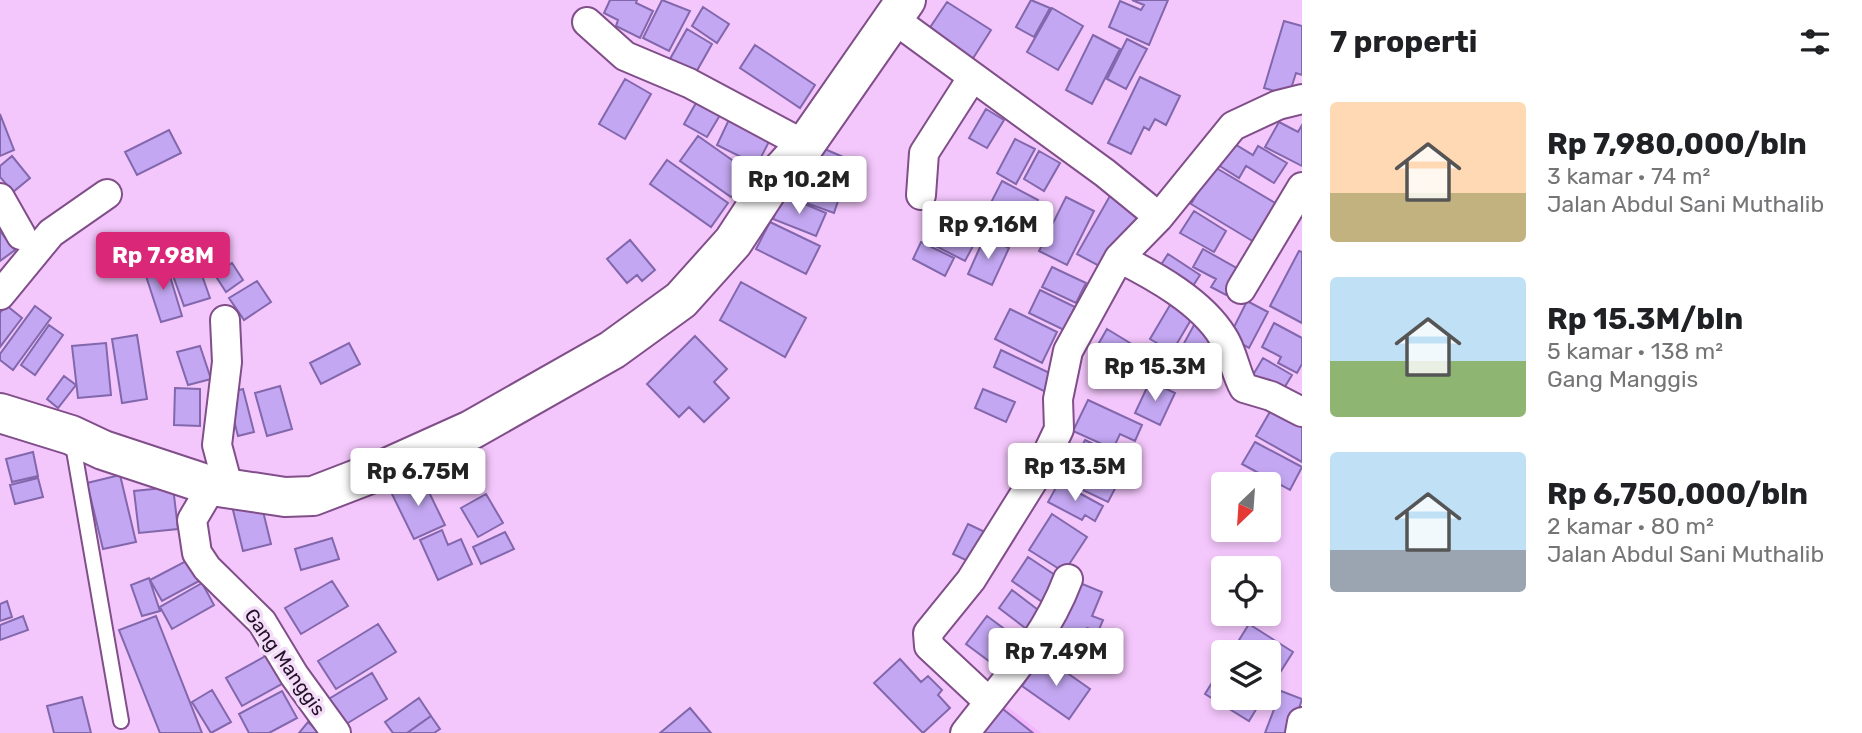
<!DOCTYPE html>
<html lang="id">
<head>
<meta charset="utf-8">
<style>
	body { margin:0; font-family:Rubik,sans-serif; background:#f2f2f2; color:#202124; height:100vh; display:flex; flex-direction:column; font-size:26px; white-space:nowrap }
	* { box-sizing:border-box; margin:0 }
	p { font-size:23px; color:#757577 }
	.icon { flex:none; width:38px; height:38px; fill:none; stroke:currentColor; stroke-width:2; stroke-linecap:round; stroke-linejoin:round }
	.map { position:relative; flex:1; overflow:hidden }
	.drawer { display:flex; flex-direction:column; background:#fff; width:560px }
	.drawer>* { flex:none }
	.needle { width:46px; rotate:205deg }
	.tools { position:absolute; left:1211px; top:472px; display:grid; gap:14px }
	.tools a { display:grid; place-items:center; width:70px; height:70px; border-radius:7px; background:#fff; box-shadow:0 4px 10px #0003; font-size:35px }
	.price { position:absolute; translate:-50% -60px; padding:0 16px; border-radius:7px; background:#fff; color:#222; font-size:23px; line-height:46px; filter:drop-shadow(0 2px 4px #0008) }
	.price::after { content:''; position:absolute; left:50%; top:42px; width:21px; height:16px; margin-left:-10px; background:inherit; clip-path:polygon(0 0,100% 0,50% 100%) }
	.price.selected { background:#db2777; color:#fff }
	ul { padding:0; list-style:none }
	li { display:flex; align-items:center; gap:21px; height:175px; padding:0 28px }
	li span { display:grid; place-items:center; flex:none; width:196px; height:140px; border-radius:7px; color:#555 }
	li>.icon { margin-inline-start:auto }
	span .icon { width:84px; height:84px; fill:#fffc; stroke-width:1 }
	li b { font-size:30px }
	h2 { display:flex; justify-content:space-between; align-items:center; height:84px; padding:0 28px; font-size:30px }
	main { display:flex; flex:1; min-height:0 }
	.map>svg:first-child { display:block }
	.built { fill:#f3b5fe }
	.building { fill:#c3a7f2; stroke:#8267ac; stroke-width:2 }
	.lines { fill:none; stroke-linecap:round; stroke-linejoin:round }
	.lane-casing { stroke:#804e89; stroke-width:18 }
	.street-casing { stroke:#804e89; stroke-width:32 }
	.secondary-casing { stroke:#804e89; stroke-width:42 }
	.lane { stroke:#fff; stroke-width:14 }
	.street { stroke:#fff; stroke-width:28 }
	.secondary { stroke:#fff; stroke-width:38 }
	.labels { text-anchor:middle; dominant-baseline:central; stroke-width:7; stroke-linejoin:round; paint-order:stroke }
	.street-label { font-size:19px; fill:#241028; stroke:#f4ddf8 }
</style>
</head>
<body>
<main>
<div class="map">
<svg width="1302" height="733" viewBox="0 0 1302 733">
	<rect width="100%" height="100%" fill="#f4c7fc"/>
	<!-- built -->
	<path class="built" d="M999 700 1041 733H974Z"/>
	<!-- building -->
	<path class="building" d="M610 0H637L636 3 653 11 640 38 616 26 618 20 604 13Z
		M662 0 690 11 669 51 643 38Z
		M1031 0 1050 8 1034 37 1016 27Z
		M1132 0H1168L1149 45 1109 27 1120 1 1141 10 1144 5Z
		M947 2 991 30 972 60 927 32Z
		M703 7 729 24 717 43 692 26Z
		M1052 8 1083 26 1058 70 1027 52Z
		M1284 21 1302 26V75L1296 73 1289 95 1264 88Z
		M687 29 712 44 695 74 670 59Z
		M1093 35 1120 49 1092 104 1066 90Z
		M1127 39 1147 49 1126 89 1107 79Z
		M755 45 815 85 800 108 740 68Z
		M1140 77 1180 96 1166 125 1155 119 1149 130 1144 127 1131 154 1108 143Z
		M625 79 651 94 625 139 599 124Z
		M700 96 723 110 707 137 684 124Z
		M986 109 1004 120 987 148 969 138Z
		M733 111 774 132 757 165 717 145Z
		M0 114 14 150 0 156Z
		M1279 122 1298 132 1302 125V166L1265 147Z
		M169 130 181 153 137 175 125 152Z
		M698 136 749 172 731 197 680 161Z
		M1015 139 1035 149 1016 184 997 173Z
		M1228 140 1253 155 1258 146 1287 163 1274 183 1246 166 1239 178 1215 163Z
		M820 147 862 165 851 189 809 170Z
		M1039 151 1060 163 1044 191 1024 179Z
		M12 156 30 178 13 192 0 177V166Z
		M667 160 728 203 711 227 650 184Z
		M1213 166 1287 210 1264 248 1191 204Z
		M790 176 842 189 834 213 784 195Z
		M1002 181 1038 200 1015 245 979 226Z
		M1111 194 1141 211 1124 241 1103 268 1077 254Z
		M783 195 826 213 816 236 773 219Z
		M1066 197 1094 211 1067 265 1039 251Z
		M1194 211 1226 231 1214 252 1180 233Z
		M942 214 980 233 965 261 928 242Z
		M770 222 820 246 806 274 756 249Z
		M0 231 15 250 0 261Z
		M985 236 1009 248 992 285 968 274Z
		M630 240 655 270 642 281 637 275 627 283 607 259Z
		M921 242 954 258 945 276 913 259Z
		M192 247 210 298 184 306 166 256Z
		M1203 249 1240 270 1226 295 1211 287 1216 279 1193 267Z
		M1299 251 1302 252V323L1270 306Z
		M1168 254 1200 275 1187 295 1155 274Z
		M166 263 182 316 161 322 144 270Z
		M232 263 243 280 226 292 215 275Z
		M1052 267 1086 283 1076 303 1042 287Z
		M257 281 271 302 244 320 229 298Z
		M741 282 806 318 785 357 720 320Z
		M1040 290 1075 307 1064 330 1029 313Z
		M1247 301 1268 312 1249 348 1229 337Z
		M6 305 22 318 0 347V313Z
		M1170 305 1192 318 1172 352 1150 339Z
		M35 306 51 318 13 370 0 360V354Z
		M1010 309 1057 332 1042 363 995 339Z
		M1274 323 1302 338V364L1297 373 1278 363 1281 357 1262 347Z
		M49 325 63 335 35 375 21 365Z
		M1194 325 1216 337 1198 368 1177 356Z
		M1107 329 1135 346 1123 366 1095 350Z
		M137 335 147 399 122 403 112 339Z
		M695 336 727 369 714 382 729 398 704 422 689 407 679 417 647 384Z
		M106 343 111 395 78 398 72 346Z
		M349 343 360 364 321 384 310 363Z
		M200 346 211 379 188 385 177 352Z
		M1001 350 1056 376 1048 393 994 367Z
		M1263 358 1292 375 1278 398 1250 380Z
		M64 376 76 385 58 408 47 399Z
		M1150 381 1175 393 1160 425 1135 413Z
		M280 386 292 429 267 436 255 393Z
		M175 388 200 389V426L174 425Z
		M243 389 254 432 238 436 227 393Z
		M983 389 1015 402 1006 422 975 408Z
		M1088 400 1142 425 1135 441 1120 434 1113 449 1073 431Z
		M1275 403 1302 419V462L1256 436Z
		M1085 440 1136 465 1127 482 1120 479 1108 502 1064 481Z
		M1255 442 1302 467 1290 490 1242 464Z
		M33 452 38 476 12 482 6 459Z
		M120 475 136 542 103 549 87 483Z
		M421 476 445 525 414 539 390 490Z
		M38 478 43 497 15 504 10 485Z
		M1059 482 1103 506 1095 521 1085 515 1082 520 1048 502Z
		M173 487 178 529 139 533 134 491Z
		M486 494 503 523 478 537 461 508Z
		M260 499 271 544 243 551 232 506Z
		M1052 514 1087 537 1064 572 1029 550Z
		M968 524 987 533 972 563 953 554Z
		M442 530 448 545 461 539 472 564 438 580 420 540Z
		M505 532 514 549 481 564 473 547Z
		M332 538 339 559 301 570 295 549Z
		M1028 557 1064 581 1048 606 1012 581Z
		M188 560 199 581 162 601 150 580Z
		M149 578 160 611 142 616 131 585Z
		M332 581 348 606 301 634 285 608Z
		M1075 581 1102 592 1092 616 1103 620 1098 632 1087 628 1081 645 1053 634Z
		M202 583 214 605 172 629 160 607Z
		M1012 590 1046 616 1033 634 999 608Z
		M7 601 12 617 0 621V604Z
		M23 616 28 630 0 640V625Z
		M156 616 202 733H160L119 630Z
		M987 616 1022 642 1001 670 966 644Z
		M378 624 396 652 336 689 318 661Z
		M1249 624 1293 652 1269 690V653H1231Z
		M271 653 287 681 242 706 226 678Z
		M1043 656 1090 689 1069 719 1022 686Z
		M900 659 921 682 928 676 942 690 938 695 950 708 923 733 874 683Z
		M1223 665V698H1263L1249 721 1205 694Z
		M372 673 387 699 343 726 327 700Z
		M212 690 231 722 211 733 192 702Z
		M282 691 297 718 269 733H249L239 714Z
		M1281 691 1302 699 1291 733H1265Z
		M82 697 91 733H54L47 706Z
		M419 698 431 716 407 733H393L385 722Z
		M999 706 1033 733H979Z
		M690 708 711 733H660Z
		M431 716 440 729 434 733H407Z
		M308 722 320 733H299Z"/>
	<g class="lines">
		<defs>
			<path id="lane" d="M72 439 121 721"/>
			<path id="street" d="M891 17 1105 173 1159 217
				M587 22 625 56 689 83 805 145
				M921 195 924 153 972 78
				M0 198 21 235
				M1119 258C1155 276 1202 302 1223 337 1233 352 1235 372 1244 388L1271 396 1302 412
				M1241 289 1302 187
				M0 295 51 233 107 194
				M225 320 227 362 217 445 229 490
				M212 486 192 520 197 553 207 568 262 622 294 675 336 733
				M989 702 929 646 928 633 971 580 1039 471 1059 429 1058 399 1068 351 1119 258 1159 217 1233 126 1278 105 1302 99
				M965 733C1004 682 1045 640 1068 579
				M1300 733 1302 722"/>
			<path id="secondary" d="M0 413 71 435 103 450 212 486 285 497 313 496 391 466 471 430 612 350 681 300 733 242 775 178 805 145 906 0"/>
		</defs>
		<!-- lane casing -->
		<use href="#lane" class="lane-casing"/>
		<!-- street casing -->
		<use href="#street" class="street-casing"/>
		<!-- secondary casing -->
		<use href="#secondary" class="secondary-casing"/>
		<!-- lane -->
		<use href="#lane" class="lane"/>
		<!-- street -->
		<use href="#street" class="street"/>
		<!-- secondary -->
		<use href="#secondary" class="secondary"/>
	</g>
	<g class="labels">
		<!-- street labels -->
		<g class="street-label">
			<text transform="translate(285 662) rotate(55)">Gang Manggis</text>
		</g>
	</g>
</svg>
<div class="tools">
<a><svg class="needle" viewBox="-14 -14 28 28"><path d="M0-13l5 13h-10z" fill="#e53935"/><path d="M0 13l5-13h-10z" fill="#757577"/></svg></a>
<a><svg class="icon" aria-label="locate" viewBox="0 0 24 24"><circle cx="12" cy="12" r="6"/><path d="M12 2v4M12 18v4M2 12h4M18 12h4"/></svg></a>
<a><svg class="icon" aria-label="layers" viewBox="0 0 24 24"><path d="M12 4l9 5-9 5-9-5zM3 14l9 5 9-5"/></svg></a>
</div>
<b class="price" style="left:799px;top:216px">Rp 10.2M</b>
<b class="price" style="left:988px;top:261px">Rp 9.16M</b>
<b class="price selected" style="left:163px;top:292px">Rp 7.98M</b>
<b class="price" style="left:1155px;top:403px">Rp 15.3M</b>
<b class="price" style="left:1075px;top:503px">Rp 13.5M</b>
<b class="price" style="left:418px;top:508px">Rp 6.75M</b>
<b class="price" style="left:1056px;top:688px">Rp 7.49M</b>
</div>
<section class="drawer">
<h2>7 properti<svg class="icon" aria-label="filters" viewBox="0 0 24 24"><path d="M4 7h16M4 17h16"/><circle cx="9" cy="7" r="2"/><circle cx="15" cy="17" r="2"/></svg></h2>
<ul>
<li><span style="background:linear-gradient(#ffd9b3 65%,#c2b280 0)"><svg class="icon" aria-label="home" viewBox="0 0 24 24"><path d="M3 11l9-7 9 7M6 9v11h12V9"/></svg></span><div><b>Rp 7,980,000/bln</b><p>3 kamar · 74 m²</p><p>Jalan Abdul Sani Muthalib</p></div></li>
<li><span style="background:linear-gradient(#bfe0f5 60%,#8fb573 0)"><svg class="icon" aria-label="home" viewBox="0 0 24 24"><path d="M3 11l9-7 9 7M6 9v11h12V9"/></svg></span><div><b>Rp 15.3M/bln</b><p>5 kamar · 138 m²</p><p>Gang Manggis</p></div></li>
<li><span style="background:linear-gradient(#bfe0f5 70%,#9aa5b1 0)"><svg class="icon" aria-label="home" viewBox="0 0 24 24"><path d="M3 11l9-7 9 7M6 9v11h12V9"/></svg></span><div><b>Rp 6,750,000/bln</b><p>2 kamar · 80 m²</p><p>Jalan Abdul Sani Muthalib</p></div></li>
</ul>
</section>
</main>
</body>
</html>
